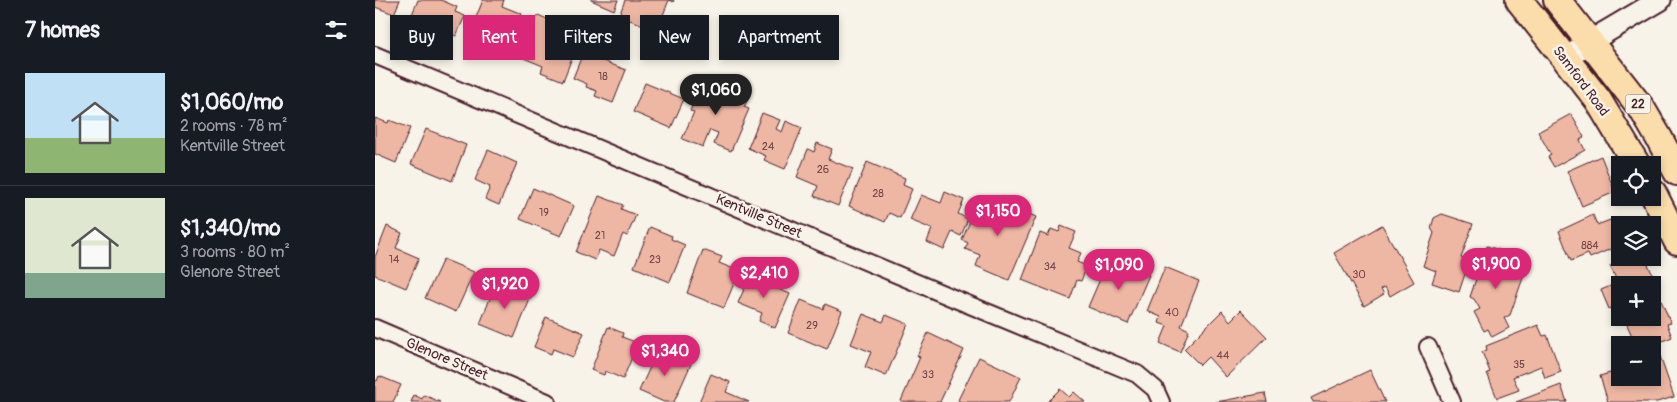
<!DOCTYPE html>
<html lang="en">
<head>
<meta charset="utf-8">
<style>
	body { margin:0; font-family:Pangolin,sans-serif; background:#242831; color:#f1f3f6; height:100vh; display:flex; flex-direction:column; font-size:19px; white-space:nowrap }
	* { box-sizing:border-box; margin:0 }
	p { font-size:16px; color:#9ea1a6 }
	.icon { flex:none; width:28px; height:28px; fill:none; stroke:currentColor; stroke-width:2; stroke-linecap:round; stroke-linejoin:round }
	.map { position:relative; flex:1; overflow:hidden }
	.details { display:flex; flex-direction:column; background:#171b24; width:375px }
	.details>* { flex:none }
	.guide { position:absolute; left:15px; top:15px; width:475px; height:45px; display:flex; gap:10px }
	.fabs { position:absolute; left:1236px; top:156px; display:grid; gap:10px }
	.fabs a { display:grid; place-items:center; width:50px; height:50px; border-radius:0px; background:#171b24; box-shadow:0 2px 8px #0003; font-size:25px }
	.price { position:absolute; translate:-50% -42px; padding:0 11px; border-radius:18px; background:#db2777; color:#fff; font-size:16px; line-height:32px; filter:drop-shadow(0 1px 2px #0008) }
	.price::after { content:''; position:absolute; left:50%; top:30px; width:15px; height:11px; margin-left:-8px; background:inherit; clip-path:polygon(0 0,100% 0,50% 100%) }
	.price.active { background:#222; color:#fff }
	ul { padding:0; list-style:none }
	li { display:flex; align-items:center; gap:15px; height:125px; padding:0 25px }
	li+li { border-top:1px solid #363941 }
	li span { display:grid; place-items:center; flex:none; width:140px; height:100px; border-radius:0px; color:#555 }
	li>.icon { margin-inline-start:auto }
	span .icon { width:60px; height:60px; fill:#fffc; stroke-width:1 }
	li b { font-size:21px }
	h2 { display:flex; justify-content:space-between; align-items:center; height:60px; padding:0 25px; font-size:21px }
	.tag { padding:0 18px; border-radius:0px; background:#171b24; box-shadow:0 2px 8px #0003; font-size:18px; line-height:45px }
	.tag.active { background:#db2777; color:#fff }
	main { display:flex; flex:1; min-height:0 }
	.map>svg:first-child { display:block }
	.building { fill:#eeb7a4; stroke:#4a1f2b }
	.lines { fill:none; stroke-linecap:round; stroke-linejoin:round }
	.minor-casing { stroke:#4a1f2b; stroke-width:20 }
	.tertiary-casing { stroke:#4a1f2b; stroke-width:25 }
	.primary-casing { stroke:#4a1f2b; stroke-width:30 }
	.minor { stroke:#f7f3e8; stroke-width:16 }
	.tertiary { stroke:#f7f3e8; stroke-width:21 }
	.primary { stroke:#fbddab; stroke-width:26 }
	.labels { text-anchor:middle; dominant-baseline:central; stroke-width:5; stroke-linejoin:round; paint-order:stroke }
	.number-label { font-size:11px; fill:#734549 }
	.shield { fill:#f7f3e8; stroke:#7e5f64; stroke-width:1 }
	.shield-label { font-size:12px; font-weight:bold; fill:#4a1f2b }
	.street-label { font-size:14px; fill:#4a1f2b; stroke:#f7f3e8 }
</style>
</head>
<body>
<main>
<section class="details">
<h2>7 homes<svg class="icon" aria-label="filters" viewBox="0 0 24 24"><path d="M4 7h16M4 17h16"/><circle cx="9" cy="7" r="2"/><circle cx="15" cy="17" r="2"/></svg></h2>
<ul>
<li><span style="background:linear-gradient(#bfe0f5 65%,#8fb573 0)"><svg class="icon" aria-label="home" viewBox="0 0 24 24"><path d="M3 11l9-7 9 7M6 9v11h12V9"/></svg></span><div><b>$1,060/mo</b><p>2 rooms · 78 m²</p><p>Kentville Street</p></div></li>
<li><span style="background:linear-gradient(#dfe7d0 75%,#7fa58c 0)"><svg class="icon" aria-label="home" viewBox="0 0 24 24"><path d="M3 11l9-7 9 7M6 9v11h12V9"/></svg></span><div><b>$1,340/mo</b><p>3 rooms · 80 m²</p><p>Glenore Street</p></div></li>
</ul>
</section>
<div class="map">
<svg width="1302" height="402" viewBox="0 0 1302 402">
	<rect width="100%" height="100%" fill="#f7f3e8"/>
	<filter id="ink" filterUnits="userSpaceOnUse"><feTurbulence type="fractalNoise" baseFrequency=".02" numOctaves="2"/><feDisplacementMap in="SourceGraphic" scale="10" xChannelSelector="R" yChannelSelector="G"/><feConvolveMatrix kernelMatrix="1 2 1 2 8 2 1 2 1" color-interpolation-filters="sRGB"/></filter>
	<g filter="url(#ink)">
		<!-- building -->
		<path class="building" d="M0 0H25L19 14 0 7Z
			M43 0H66L82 7 80 12 90 16 81 36 74 33 71 40 33 24Z
			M108 0H129L127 6 147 14 131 56 109 48 111 42 94 35Z
			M216 0H243L239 10Z
			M250 0H299L298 2 294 0 282 30 244 16Z
			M163 15 188 26 183 40 201 47 188 81 166 72 168 66 146 57Z
			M208 53 251 70 238 103 220 96 222 91 211 87 212 84 198 78Z
			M328 80 373 99 369 107 374 109 356 151 339 144 343 133 335 130 328 147 307 139 319 112 315 111Z
			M270 83 309 99 296 128 258 112Z
			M387 113 405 120 401 129 407 132 411 121 427 128 410 169 389 160 391 156 373 148Z
			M1196 114 1209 137 1205 140 1210 150 1179 167 1173 157 1176 155 1163 132Z
			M0 118 13 123 14 120 35 128 21 163 0 154Z
			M51 129 91 145 77 181 36 164Z
			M442 143 457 149 453 159 478 169 463 206 439 196 443 186 422 177 433 149 439 152Z
			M113 150 142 163 124 205 110 199 115 187 100 180Z
			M1226 156 1240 192 1207 206 1192 171Z
			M492 162 530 178 528 185 537 189 525 218 514 213 510 222 474 206Z
			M158 188 199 206 186 236 145 219Z
			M570 192 589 200 583 214 593 219 586 236 577 232 569 250 552 242 557 229 535 220 546 195 566 203Z
			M224 196 248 205 246 209 261 215 252 236 248 234 239 256 224 250 220 260 201 252Z
			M616 197 661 217 634 280 601 266 605 255 590 249 593 243 587 240 601 207 610 210Z
			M1067 214 1098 224 1086 258 1094 262 1084 292 1057 283 1061 271 1048 266 1059 233 1056 228 1059 218Z
			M1218 215 1222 225 1238 219 1245 237V245L1215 258 1213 254 1196 261 1184 231Z
			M1007 225 1039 282 1015 296 1010 287 1006 289 1009 294 989 306 959 253Z
			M12 226 27 233 21 248 44 258 31 288 0 275V257Z
			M686 226 701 232 694 248 706 253 702 262 712 266 706 281 702 280 695 299 647 280 665 233 673 236 676 229 684 232Z
			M275 227 297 236 296 239 310 245 295 282 259 267Z
			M1112 246 1143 256 1138 271 1149 275 1135 315 1129 318 1134 328 1117 337 1113 329 1109 331 1099 312 1105 309 1099 299 1095 297Z
			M328 250 347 257 344 263 364 271 349 308 312 293Z
			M734 258 774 275 753 324 713 307Z
			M1254 258H1270L1283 286 1278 289V285H1245V303L1234 309 1226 290 1243 283 1235 266Z
			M68 259 99 272 81 312 50 298Z
			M790 267 824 281 806 326 814 330 805 352 785 343 792 326 784 323 786 317 772 311Z
			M377 271 398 281 396 286 415 294 400 328 384 321 387 313 363 303Z
			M121 283 156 297 139 338 105 324Z
			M1284 296 1296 323 1292 324 1297 337 1278 345H1261L1249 318H1278V298Z
			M426 300 448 309 450 304 467 311 452 349 413 333Z
			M866 310 892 337 851 377 833 357 825 365 809 349 847 311 855 321Z
			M488 314 508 322 511 315 533 324 511 376 490 367 496 352 476 344Z
			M171 317 209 333 198 357 178 349 176 354 159 347Z
			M1163 325 1168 336 1172 335 1186 372 1170 378 1166 366 1138 377 1144 390 1122 398 1112 373 1115 372 1107 352 1112 350 1111 346Z
			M233 327 248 333 247 337 263 343 248 379 230 371 229 375 216 370Z
			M553 333 589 350 565 402H529L526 401 545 357 542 356Z
			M283 350 316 364 299 402H289L264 391Z
			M1285 356 1299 397 1282 402H1233L1225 376 1245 370V378H1278V359Z
			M604 357 646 377 634 402H586L583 400Z
			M995 370 1010 402H938L936 398Z
			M336 374 355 382 351 392 374 402H324Z
			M4 376 26 385 18 402H0V380L2 381Z
			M1186 385 1192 402H1141Z
			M685 389 694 397 699 392 710 402H672Z
			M890 393 892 402H841Z
			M39 395 47 399 49 395 65 402H36Z"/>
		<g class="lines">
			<defs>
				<path id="minor" d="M0 55 585 301 762 374 780 389 786 402
					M0 328 172 402
					M1053 347 1077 402"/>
				<path id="tertiary" d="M1190 59 1224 36 1285 0"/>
				<path id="primary" d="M1144 0 1223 100 1262 165
					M1182 0 1267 109 1284 138 1302 172
					M1278 193 1302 241"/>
			</defs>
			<!-- minor casing -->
			<use href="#minor" class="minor-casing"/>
			<!-- tertiary casing -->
			<use href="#tertiary" class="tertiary-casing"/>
			<!-- primary casing -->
			<use href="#primary" class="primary-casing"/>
			<!-- minor -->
			<use href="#minor" class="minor"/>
			<!-- tertiary -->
			<use href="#tertiary" class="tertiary"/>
			<!-- primary -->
			<use href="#primary" class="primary"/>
		</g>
	</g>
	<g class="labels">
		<!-- number labels -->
		<g class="number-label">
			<text x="228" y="76">18</text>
			<text x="393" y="146">24</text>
			<text x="448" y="169">26</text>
			<text x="503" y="193">28</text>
			<text x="169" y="212">19</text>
			<text x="225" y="235">21</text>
			<text x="1215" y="245">884</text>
			<text x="19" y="259">14</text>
			<text x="280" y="259">23</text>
			<text x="675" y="266">34</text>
			<text x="984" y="274">30</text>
			<text x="797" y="312">40</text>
			<text x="437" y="325">29</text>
			<text x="848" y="355">44</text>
			<text x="1144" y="364">35</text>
			<text x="553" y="374">33</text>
		</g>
		<!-- shield labels -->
		<rect class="shield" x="1250.5" y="94.5" width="25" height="19" rx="4"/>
		<g class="shield-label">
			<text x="1263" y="104">22</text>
		</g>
		<!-- street labels -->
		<g class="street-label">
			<text transform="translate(1206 81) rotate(53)">Samford Road</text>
			<text transform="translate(384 216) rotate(23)">Kentville Street</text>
			<text transform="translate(72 359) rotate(23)">Glenore Street</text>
		</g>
	</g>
</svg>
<div class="fabs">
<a><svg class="icon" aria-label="locate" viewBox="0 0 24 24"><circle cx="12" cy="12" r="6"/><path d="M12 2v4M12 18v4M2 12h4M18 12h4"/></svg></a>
<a><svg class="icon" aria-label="layers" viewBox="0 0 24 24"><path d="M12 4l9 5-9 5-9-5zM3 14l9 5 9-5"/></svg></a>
<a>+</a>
<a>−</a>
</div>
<b class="price active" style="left:341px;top:116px">$1,060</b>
<b class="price" style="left:623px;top:237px">$1,150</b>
<b class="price" style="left:1121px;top:290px">$1,900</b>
<b class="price" style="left:744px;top:291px">$1,090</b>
<b class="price" style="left:389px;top:299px">$2,410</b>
<b class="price" style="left:130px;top:310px">$1,920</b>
<b class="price" style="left:290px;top:377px">$1,340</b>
<div class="guide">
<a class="tag">Buy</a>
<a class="tag active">Rent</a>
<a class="tag">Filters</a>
<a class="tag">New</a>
<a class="tag">Apartment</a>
</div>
</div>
</main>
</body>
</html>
